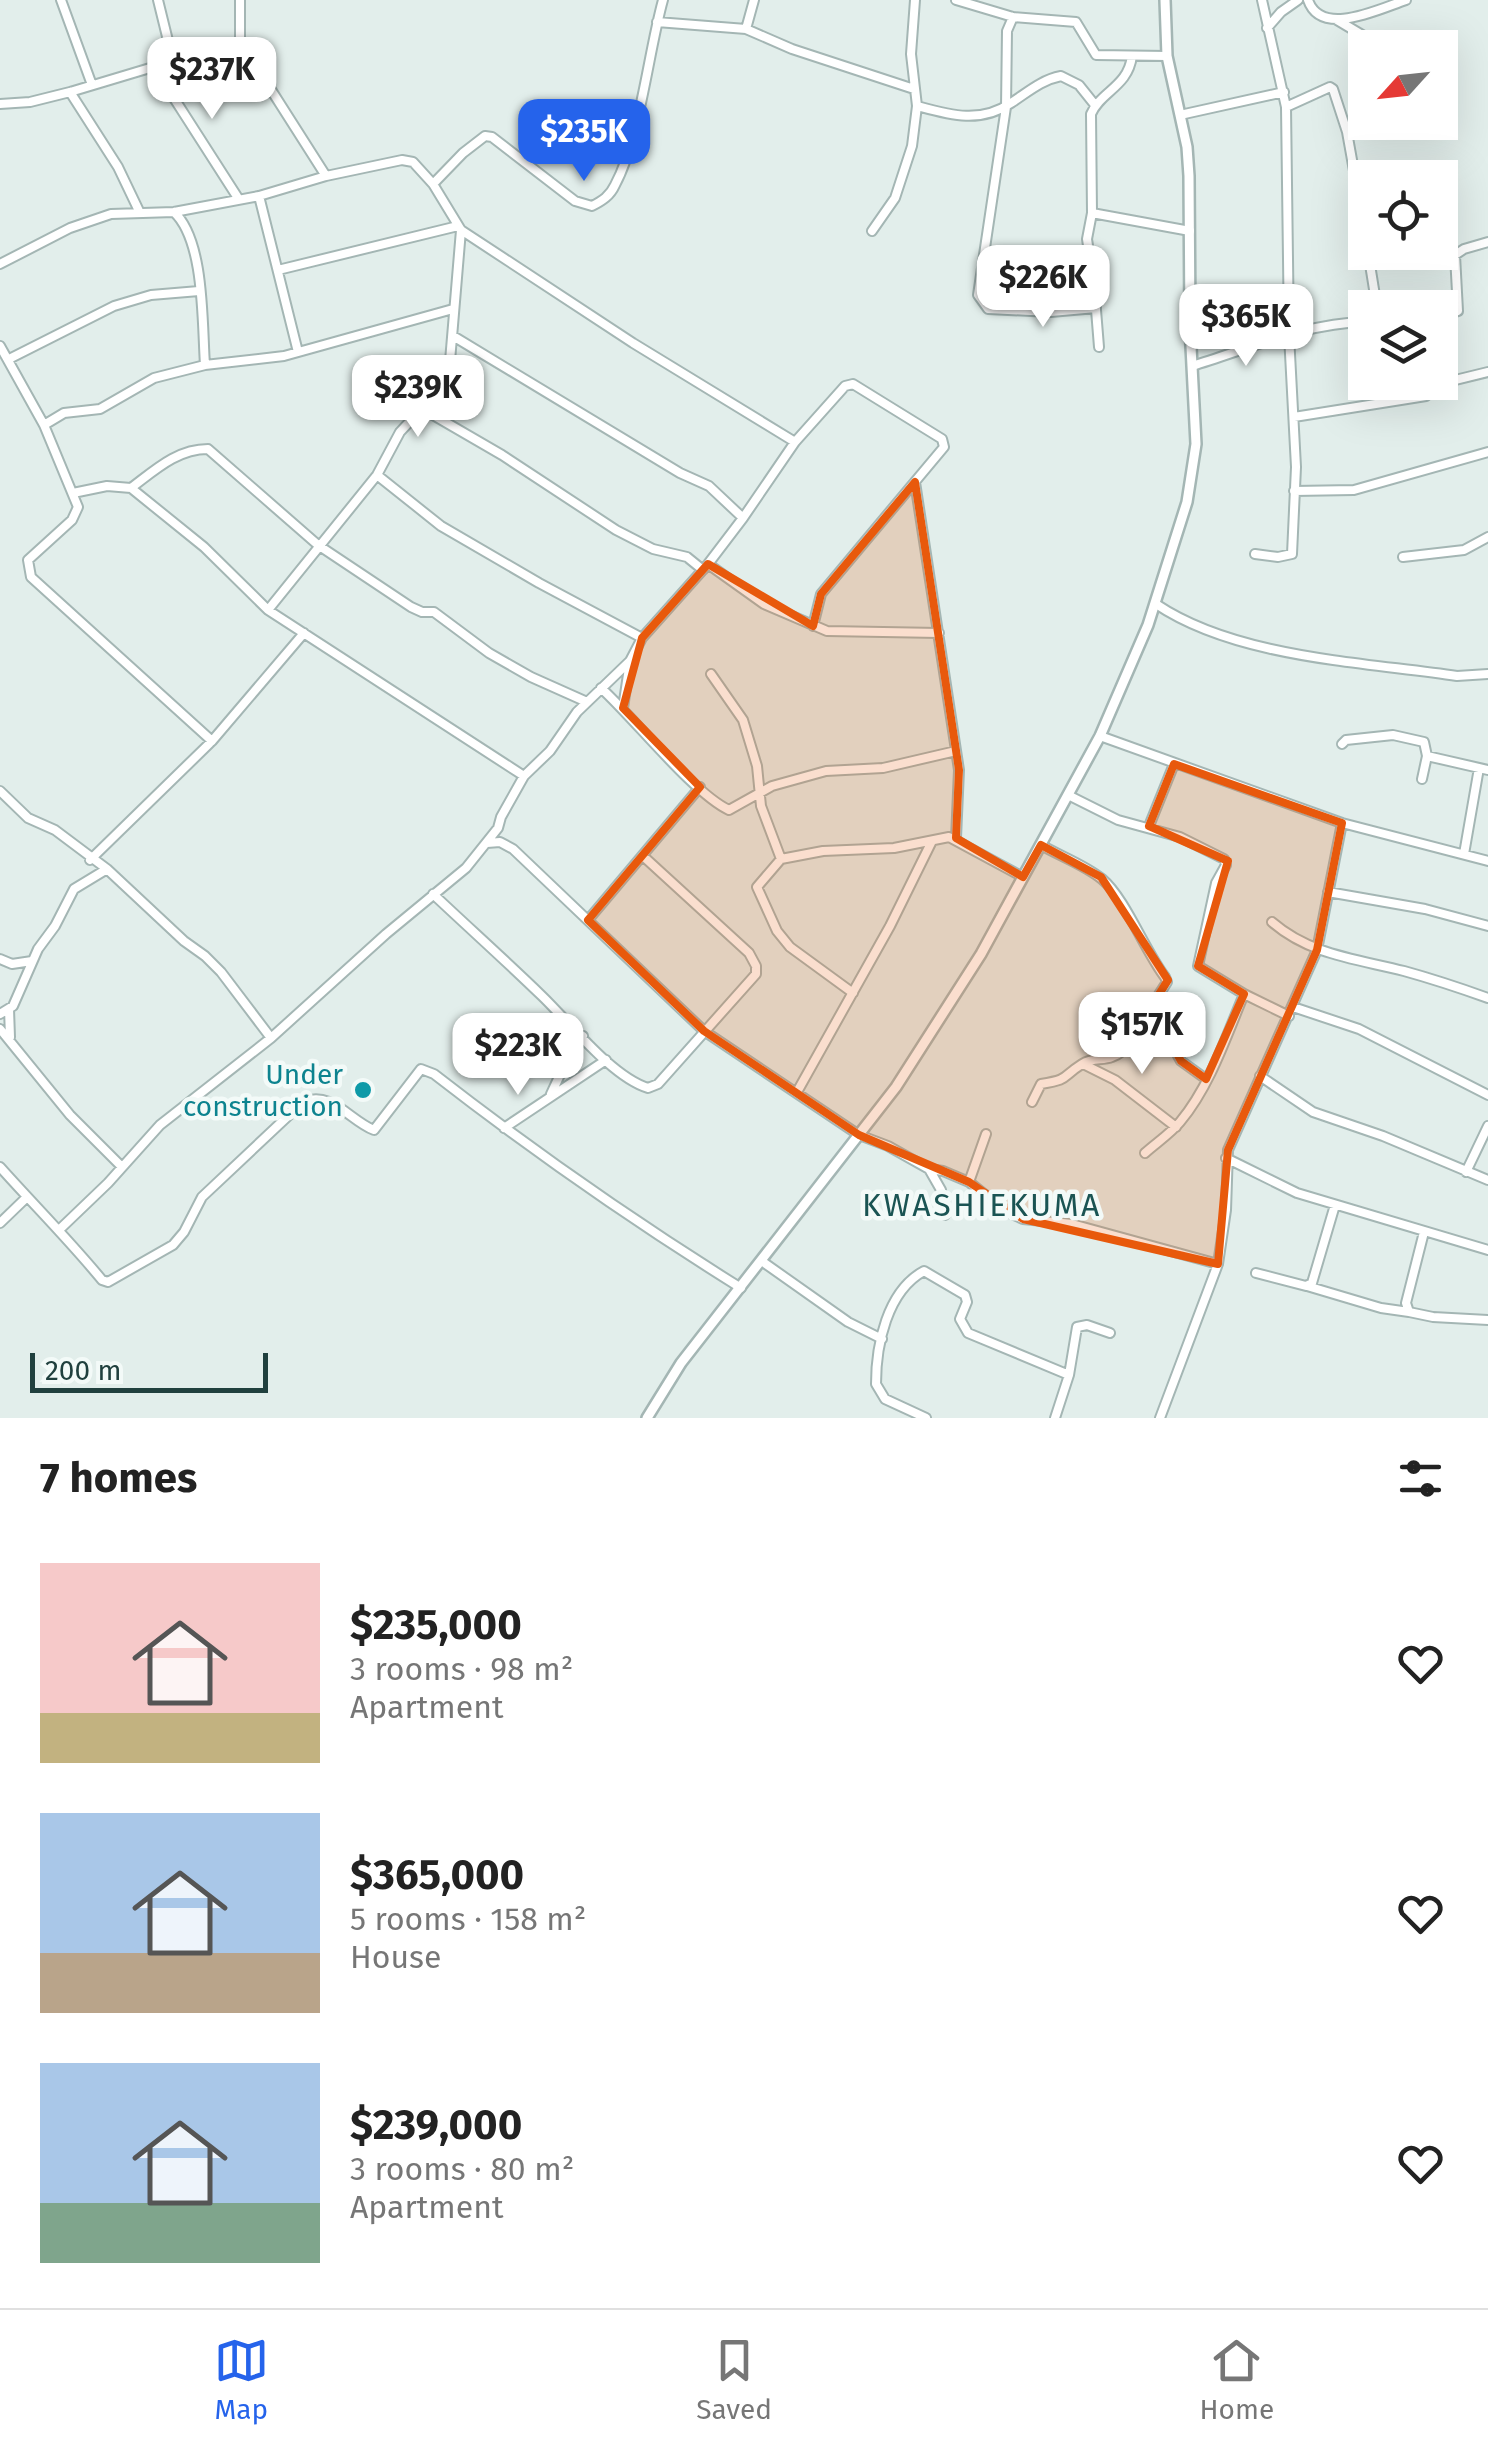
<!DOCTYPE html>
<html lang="en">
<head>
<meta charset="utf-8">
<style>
	body { margin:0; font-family:"Fira Sans",sans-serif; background:#f2f2f2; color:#222; height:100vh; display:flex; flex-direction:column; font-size:38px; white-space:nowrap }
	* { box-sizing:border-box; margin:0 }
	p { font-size:32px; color:#767676 }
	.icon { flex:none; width:55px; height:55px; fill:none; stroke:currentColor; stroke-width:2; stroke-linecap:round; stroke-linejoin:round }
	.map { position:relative; height:1418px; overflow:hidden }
	.drawer { display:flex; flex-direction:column; background:#fff; flex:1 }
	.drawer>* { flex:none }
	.needle { width:65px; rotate:243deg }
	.controls { position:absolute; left:1348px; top:30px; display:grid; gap:20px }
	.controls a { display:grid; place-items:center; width:110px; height:110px; border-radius:0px; background:#fff; box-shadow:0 10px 40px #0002; font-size:50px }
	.scale { position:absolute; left:30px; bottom:25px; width:238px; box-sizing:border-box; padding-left:10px; border:5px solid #20403e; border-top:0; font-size:28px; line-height:35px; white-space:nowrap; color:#20403e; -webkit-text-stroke:8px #f3faf8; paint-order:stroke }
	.price { position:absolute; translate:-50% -85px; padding:0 22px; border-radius:20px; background:#fff; color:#222; font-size:32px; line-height:65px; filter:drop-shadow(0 2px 5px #0008) }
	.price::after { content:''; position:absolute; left:50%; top:60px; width:30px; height:22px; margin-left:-15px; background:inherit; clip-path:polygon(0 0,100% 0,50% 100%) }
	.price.active { background:#2563eb; color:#fff }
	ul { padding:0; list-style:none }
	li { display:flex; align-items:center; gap:30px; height:250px; padding:0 40px }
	li span { display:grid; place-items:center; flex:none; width:280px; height:200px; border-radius:0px; color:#555 }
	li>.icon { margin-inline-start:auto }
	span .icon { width:120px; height:120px; fill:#fffc; stroke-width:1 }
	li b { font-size:42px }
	h2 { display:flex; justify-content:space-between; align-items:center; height:120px; padding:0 40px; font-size:42px }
	.tab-bar { display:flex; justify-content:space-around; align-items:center; height:140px; border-top:2px solid #e0e0e0; background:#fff; font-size:28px; color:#767676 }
	.tab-bar a { display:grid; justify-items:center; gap:5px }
	.tab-bar .active { color:#2563eb }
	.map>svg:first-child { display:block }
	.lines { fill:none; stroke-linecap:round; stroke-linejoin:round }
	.minor-casing { stroke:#a4b6b4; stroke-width:12 }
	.tertiary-casing { stroke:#a4b6b4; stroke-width:14 }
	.minor { stroke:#fff; stroke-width:8 }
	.tertiary { stroke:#fff; stroke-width:9 }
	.marked { fill:#e8590c; fill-opacity:0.2; stroke:#e8590c; stroke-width:8; stroke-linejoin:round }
	.culture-dot { fill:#0f9aa8; stroke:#f3faf8; stroke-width:4 }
	.labels { text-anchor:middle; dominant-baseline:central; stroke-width:9; stroke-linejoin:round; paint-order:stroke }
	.culture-label { font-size:28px; fill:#0d838f; stroke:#f3faf8; text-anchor:end }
	.quarter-label { font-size:32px; letter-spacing:2.5px; fill:#1a5453; stroke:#f3faf8 }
</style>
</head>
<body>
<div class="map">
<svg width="1488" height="1418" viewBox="0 0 1488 1418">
	<rect width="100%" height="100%" fill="#e2eeeb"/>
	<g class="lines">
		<defs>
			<path id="minor" d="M61 0 92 85
				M158 0 173 61
				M240 0V41
				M956 0 1013 17 1076 22 1096 55 1167 56
				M1308 0C1321 38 1379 9 1406 0
				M1013 17 1007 31 1006 107 978 295 988 309 1051 312 1096 308
				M1337 20 1384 48
				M657 22 746 29 792 49 914 89
				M1267 28 1281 12 1298 0
				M746 29 754 0
				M154 67 238 198
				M70 92 118 167 140 213
				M0 104 30 102 70 92 240 41 326 176
				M917 106C950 115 980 124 1011 103 1028 92 1041 80 1061 76L1079 85 1095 105
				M1286 107 1330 87 1333 89 1347 132 1365 232
				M1180 115 1284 92
				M1432 122 1435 126
				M433 184 463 153 485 136 492 137 575 201 592 206C602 201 610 196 615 185 640 138 648 54 663 0
				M259 196 298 352
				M174 212C205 241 202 323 205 365
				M1092 213 1190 231
				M872 231 895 198 912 146 917 106 911 54 915 0
				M1368 252 1377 308
				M0 264 70 228 111 214 174 212 259 196 326 176 402 160 413 162 433 184 461 230 633 343 795 442
				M278 270 458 226
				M1440 317 1458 311 1455 255 1464 249 1488 242
				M453 336 680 473 709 486 743 518
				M0 346 44 425 78 507 72 520 28 560 31 577 212 741
				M1099 347 1094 285 1087 239 1092 213 1091 114C1101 91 1128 87 1132 56
				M9 359 114 306 151 295 199 291
				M1192 366C1248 349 1306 323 1365 322
				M421 408 502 455 616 530 653 549 687 557 703 570
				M1294 417 1426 396 1443 383 1488 372
				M44 425 64 413 100 409 154 378 205 365 284 356 453 309
				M377 475 441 526 539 583 642 638
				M915 482 959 770 956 838
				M131 488 204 547 268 610 524 776
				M1294 491 1354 490 1488 452
				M73 493 107 486 131 488C155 470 177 449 208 449L318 545 411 607 422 612H434L489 653 531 677 587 702
				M1255 554 1278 557 1292 554 1296 467 1289 335 1286 107 1262 0
				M1403 557 1464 550 1488 537
				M708 564 764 604 827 631 939 633
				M1156 604C1236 658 1363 662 1457 676L1488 674
				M268 610 377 475 400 432 441 388 449 373 461 230
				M711 674 743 720 757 766 761 806 781 859 823 851 894 848 949 837 1023 877
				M601 688C634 718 694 794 729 810L772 786 826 771 883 768 956 751
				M623 708 630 661
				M1100 736 1342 823 1488 861
				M1342 744 1346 740 1393 735 1424 742 1427 756 1422 779
				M1427 756 1488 770
				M0 791 28 818 55 830 107 869 184 941 205 956 221 972 271 1038
				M1068 795 1118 820 1180 837 1224 859 1226 865 1216 883 1198 966 1244 994 1289 1016
				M1149 826 1174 764
				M487 843 500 842 513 849 704 1031 859 1135 888 1146 929 1169 943 1171 969 1182 1005 1211 1023 1219 1072 1224 1218 1264
				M1041 845C1060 856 1085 865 1102 879 1125 898 1145 951 1165 977L1167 982 1151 1007 1181 1061 1206 1079
				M1464 854 1479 768
				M781 859 757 887 777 931 790 947 853 993
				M90 860 212 741 304 633
				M1328 892 1425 909 1488 926
				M433 894C469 928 506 961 542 996 570 1023 612 1077 648 1088L658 1084 756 974V966L749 953 643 856
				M588 920 700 787
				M1272 922C1310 955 1357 959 1404 971 1433 979 1460 988 1488 998
				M0 959 12 964 32 961
				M1293 1007 1359 1029 1488 1095
				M9 1009 10 1037
				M0 1014 13 1006 38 949 55 926 74 889 107 869
				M0 1029 70 1115 122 1167
				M1083 1064 1115 1080 1176 1127
				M1260 1076 1313 1112 1383 1136 1488 1180
				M797 1092 890 926 932 841
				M551 1094 571 1051 583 1036
				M1032 1102 1041 1084C1071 1079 1060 1078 1082 1064 1093 1057 1102 1061 1112 1057 1131 1051 1142 1023 1151 1007
				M504 1128 606 1060
				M1145 1153C1156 1143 1170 1134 1180 1122 1210 1086 1226 1037 1244 994
				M1226 1158 1297 1193 1488 1250
				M0 1167C34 1205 70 1241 102 1280L108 1282 173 1245 184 1232 202 1197 303 1102C332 1090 350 1121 374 1130L421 1069 434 1074C533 1151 635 1222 741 1288
				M929 1169 941 1190 945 1215
				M1466 1172 1488 1126
				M969 1182 986 1134
				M0 1223 27 1197
				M60 1229 108 1183 160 1125 271 1038 386 934 466 868 498 828 501 817 524 776 550 751 577 712 630 661 642 638 708 564 743 518 795 442 845 386 853 384 942 439 944 447 821 594 813 626
				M1424 1232 1406 1303 1409 1312 1433 1317 1488 1320
				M763 1262 848 1322 882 1339
				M1256 1273 1306 1286 1312 1283 1335 1205
				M1307 1286 1381 1308 1409 1312
				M1069 1375 1077 1327 1087 1325 1110 1333
				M926 1418 885 1399 876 1384C876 1345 887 1291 924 1271L965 1295 967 1302 960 1319 968 1333 1069 1375 1055 1418
				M1160 1418 1218 1264 1226 1210 1228 1150 1317 950 1342 823"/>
			<path id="tertiary" d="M647 1418 681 1363 896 1087 981 954 1100 736 1148 625 1187 502 1196 444 1190 327 1189 176 1187 147 1167 56 1165 0"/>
		</defs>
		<!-- minor casing -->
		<use href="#minor" class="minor-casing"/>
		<!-- tertiary casing -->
		<use href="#tertiary" class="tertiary-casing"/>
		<!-- minor -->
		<use href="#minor" class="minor"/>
		<!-- tertiary -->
		<use href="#tertiary" class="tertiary"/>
	</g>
	<!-- marked area -->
	<path class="marked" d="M915 482 959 770 956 838 1023 877 1041 845 1101 877 1168 980 1151 1007 1181 1061 1206 1079 1244 994 1198 966 1228 861 1149 826 1174 764 1342 823 1317 950 1228 1150 1218 1264 1023 1219 969 1182 859 1135 704 1031 588 920 700 787 623 708 642 638 708 564 813 626 821 594Z"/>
	<!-- markers -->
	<circle class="culture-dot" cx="363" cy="1090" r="10"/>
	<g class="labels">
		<!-- culture labels -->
		<g class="culture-label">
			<text x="343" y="1074">Under<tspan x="343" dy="32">construction</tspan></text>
		</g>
		<!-- quarter labels -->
		<g class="quarter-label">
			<text x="982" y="1205">KWASHIEKUMA</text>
		</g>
	</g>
</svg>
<div class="controls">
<a><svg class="needle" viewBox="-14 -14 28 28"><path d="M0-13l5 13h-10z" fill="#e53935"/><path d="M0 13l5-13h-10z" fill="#767676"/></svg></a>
<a><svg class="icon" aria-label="locate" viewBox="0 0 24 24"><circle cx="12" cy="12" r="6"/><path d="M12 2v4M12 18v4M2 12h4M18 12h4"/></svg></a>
<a><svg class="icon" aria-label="layers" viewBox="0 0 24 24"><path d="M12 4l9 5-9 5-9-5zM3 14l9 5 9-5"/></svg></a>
</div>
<div class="scale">200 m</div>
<b class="price" style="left:212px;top:122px">$237K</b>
<b class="price active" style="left:584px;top:184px">$235K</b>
<b class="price" style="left:1043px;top:330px">$226K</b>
<b class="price" style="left:1246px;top:369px">$365K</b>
<b class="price" style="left:418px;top:440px">$239K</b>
<b class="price" style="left:1142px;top:1077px">$157K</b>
<b class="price" style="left:518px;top:1098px">$223K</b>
</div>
<section class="drawer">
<h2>7 homes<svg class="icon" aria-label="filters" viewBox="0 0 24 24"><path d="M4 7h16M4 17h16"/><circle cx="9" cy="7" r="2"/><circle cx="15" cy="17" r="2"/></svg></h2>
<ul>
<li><span style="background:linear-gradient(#f6c9c9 75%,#c2b280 0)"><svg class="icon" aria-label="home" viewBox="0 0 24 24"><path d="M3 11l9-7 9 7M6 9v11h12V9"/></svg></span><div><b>$235,000</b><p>3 rooms · 98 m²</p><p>Apartment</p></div><svg class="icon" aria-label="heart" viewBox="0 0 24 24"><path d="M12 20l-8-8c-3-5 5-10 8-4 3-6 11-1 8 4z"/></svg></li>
<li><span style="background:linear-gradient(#a9c7e8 70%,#b9a48a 0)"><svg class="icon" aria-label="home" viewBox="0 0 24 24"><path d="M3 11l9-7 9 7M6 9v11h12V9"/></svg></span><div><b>$365,000</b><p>5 rooms · 158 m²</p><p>House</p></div><svg class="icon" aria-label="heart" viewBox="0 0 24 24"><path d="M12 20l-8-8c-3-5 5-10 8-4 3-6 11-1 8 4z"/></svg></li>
<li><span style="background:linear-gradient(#a9c7e8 70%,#7fa58c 0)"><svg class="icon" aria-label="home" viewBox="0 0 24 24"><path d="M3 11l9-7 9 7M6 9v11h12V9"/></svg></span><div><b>$239,000</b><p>3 rooms · 80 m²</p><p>Apartment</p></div><svg class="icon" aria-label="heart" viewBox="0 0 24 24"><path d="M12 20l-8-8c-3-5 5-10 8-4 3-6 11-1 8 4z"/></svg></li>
</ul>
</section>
<nav class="tab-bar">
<a class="active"><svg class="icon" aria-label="map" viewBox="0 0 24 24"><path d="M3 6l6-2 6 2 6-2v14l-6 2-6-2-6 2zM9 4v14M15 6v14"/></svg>Map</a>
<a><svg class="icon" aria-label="saved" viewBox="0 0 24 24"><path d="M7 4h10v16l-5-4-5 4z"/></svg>Saved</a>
<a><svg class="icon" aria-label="home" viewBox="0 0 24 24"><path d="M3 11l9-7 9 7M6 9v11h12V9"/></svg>Home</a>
</nav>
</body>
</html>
